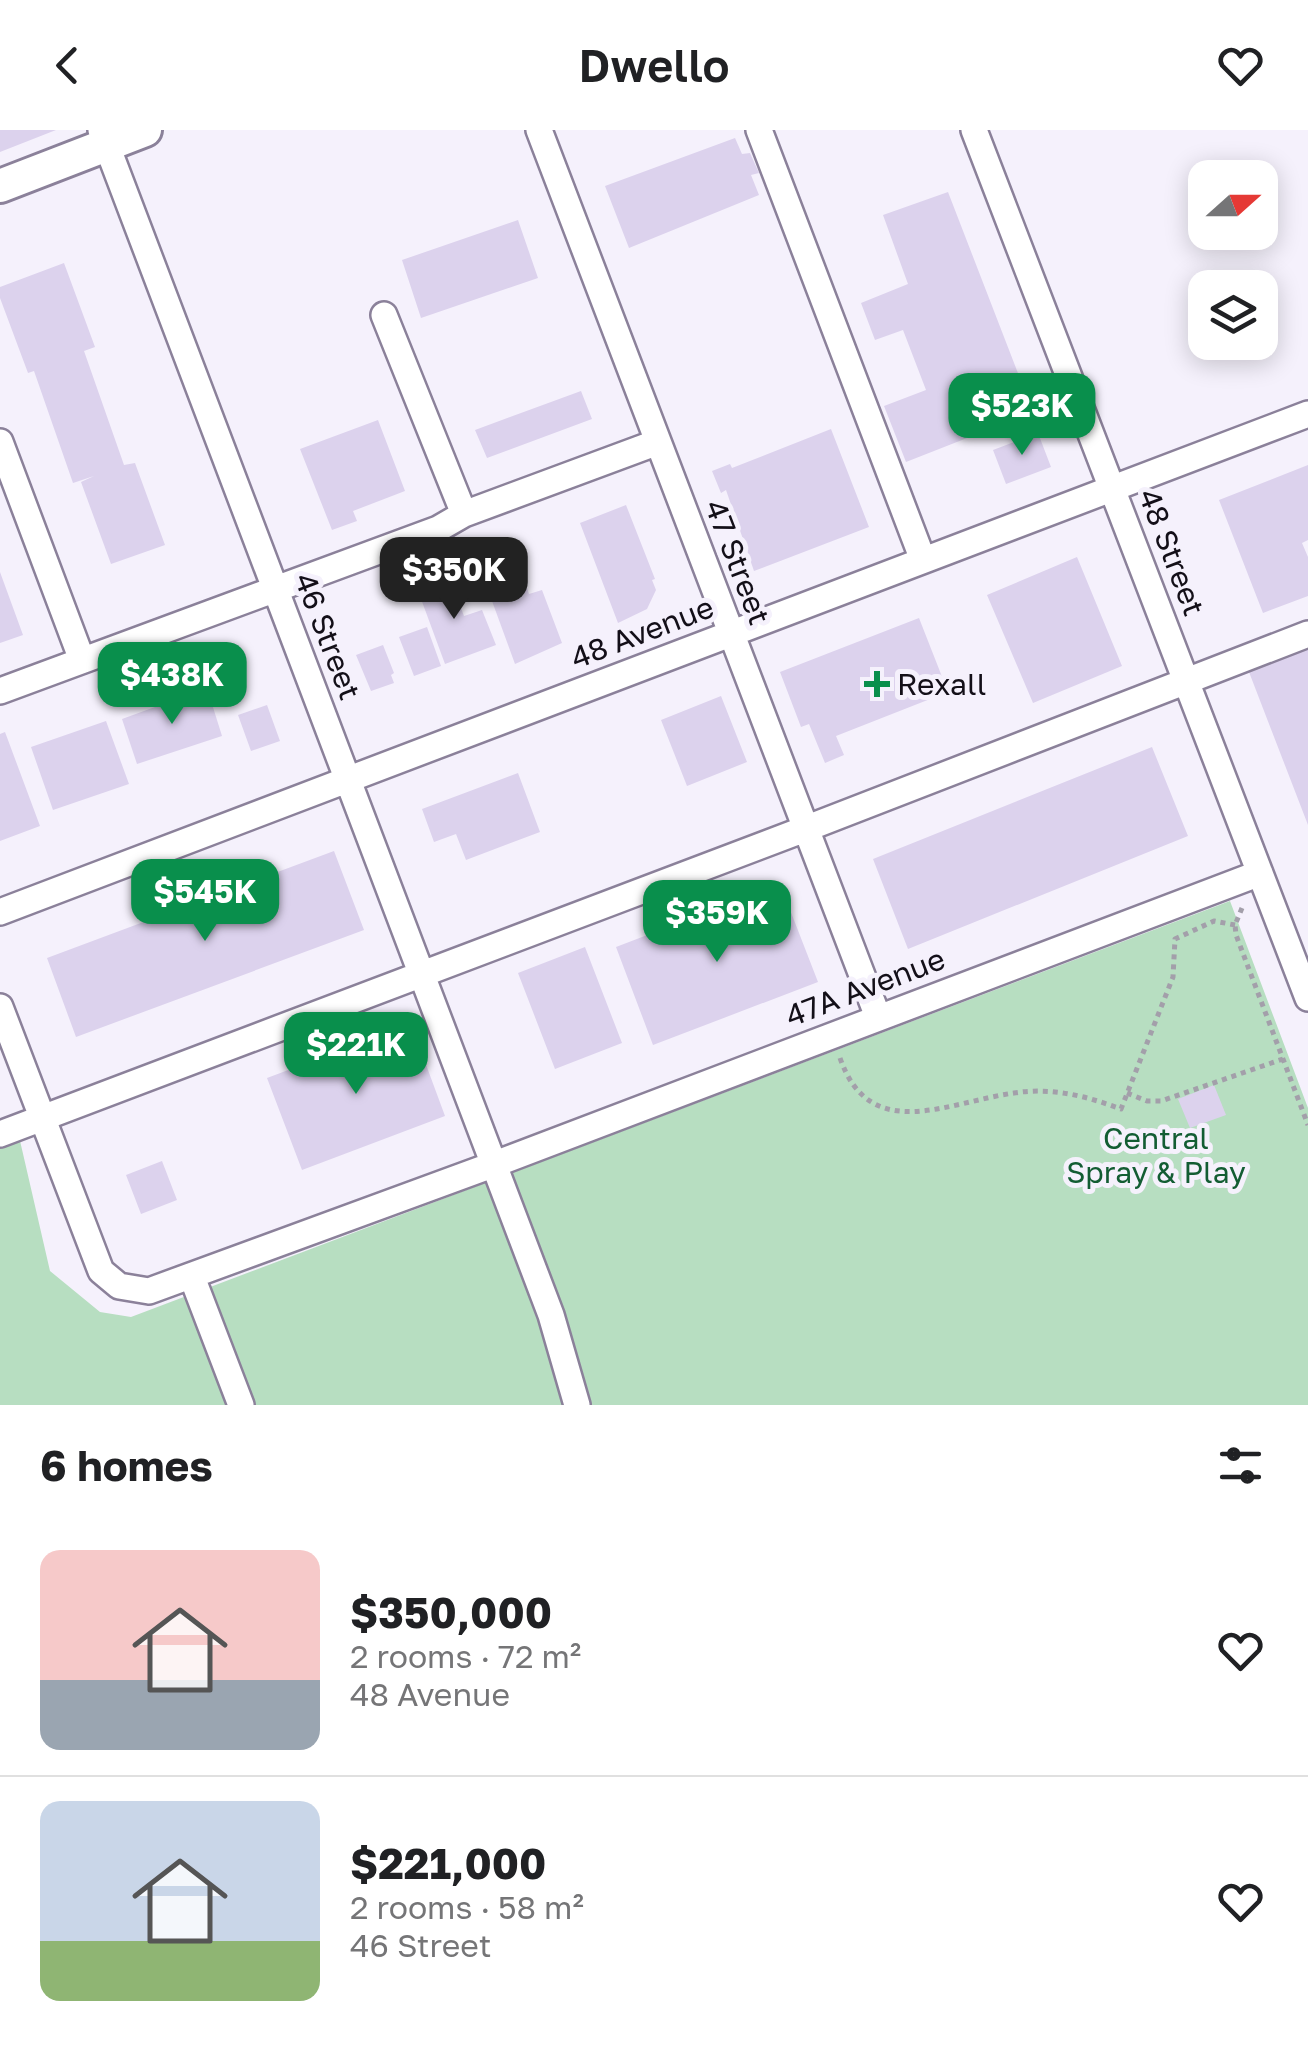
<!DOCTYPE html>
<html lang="en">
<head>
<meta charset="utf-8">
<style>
	body { margin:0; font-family:"Golos Text",sans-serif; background:#f2f2f2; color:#202124; height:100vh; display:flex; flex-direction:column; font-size:38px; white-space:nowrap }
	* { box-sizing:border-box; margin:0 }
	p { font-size:32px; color:#757577 }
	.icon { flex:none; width:55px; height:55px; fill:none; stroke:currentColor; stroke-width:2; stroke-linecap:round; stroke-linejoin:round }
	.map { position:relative; height:1275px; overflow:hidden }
	.details { display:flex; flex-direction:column; background:#fff; flex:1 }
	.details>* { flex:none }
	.needle { width:65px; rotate:69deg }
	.controls { position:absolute; left:1188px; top:30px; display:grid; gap:20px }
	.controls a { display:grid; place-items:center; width:90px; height:90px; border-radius:20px; background:#fff; box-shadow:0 5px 25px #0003; font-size:50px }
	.price { position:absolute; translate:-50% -85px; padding:0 22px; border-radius:20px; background:#098f4c; color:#fff; font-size:32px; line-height:65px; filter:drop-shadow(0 2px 5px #0008) }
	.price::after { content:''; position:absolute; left:50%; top:60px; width:30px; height:22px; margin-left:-15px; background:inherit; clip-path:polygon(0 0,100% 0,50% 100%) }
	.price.on { background:#222; color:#fff }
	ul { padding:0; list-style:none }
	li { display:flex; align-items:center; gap:30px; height:250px; padding:0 40px }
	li+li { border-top:2px solid #e0e0e0 }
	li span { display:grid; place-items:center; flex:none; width:280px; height:200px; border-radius:20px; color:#555 }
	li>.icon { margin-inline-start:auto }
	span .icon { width:120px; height:120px; fill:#fffc; stroke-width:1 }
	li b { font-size:42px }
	h2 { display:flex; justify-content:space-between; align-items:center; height:120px; padding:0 40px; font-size:42px }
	header { display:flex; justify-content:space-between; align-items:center; height:130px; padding:0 40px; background:#fff; font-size:45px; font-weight:600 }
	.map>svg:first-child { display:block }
	.green { fill:#b7dec1 }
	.building { fill:#dcd2ed }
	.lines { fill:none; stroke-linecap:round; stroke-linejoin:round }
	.minor-casing { stroke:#8b819a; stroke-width:30 }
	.major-casing { stroke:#8b819a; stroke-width:38 }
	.path { stroke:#a39faa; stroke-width:5; stroke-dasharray:5 5; stroke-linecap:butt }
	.minor { stroke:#fff; stroke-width:25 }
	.major { stroke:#fff; stroke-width:32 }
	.poi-dot { fill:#098f4c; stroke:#f5f1fc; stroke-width:4 }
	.labels { text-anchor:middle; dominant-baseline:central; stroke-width:10; stroke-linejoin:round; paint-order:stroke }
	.street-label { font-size:30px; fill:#130f18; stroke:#f5f1fc }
	.poi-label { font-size:30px; fill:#130f18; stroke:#f5f1fc; text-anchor:start }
	.park-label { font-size:30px; fill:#135d33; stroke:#f5f1fc }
</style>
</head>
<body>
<header><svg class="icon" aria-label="back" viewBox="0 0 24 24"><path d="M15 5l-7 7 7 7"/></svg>Dwello<svg class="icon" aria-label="heart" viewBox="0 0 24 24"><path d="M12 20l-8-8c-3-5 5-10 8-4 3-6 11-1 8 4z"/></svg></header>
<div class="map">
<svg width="1308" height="1275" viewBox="0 0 1308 1275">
	<rect width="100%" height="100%" fill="#f5f1fc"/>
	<!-- green -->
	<path class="green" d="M1230 771 1308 978V1275H0V994L15 989 50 1141 100 1182 131 1187Z"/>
	<!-- building -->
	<path class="building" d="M0 0H56L0 22Z
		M735 8 742 24 750 23 759 43 751 45 759 65 629 118 605 56Z
		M948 62 1033 282 906 332 884 276 926 260 903 200 875 210 861 173 908 154 883 85Z
		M518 90 538 148 421 188 402 130Z
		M64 133 95 217 84 221 124 335 135 333 165 415 111 434 81 352 94 346 73 353 34 241 28 243 0 168V157Z
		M581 261 592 289 487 328 475 300Z
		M378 290 405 361 353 381 357 391 332 400 300 319Z
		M831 299 869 397 754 441 726 360 721 363 712 341 730 334 732 338Z
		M1038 303 1051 337 1006 354 993 320Z
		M1308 335V410L1302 413 1308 427V466L1263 483 1219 370Z
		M626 375 655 449 652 450 656 460 647 479 618 493 580 393Z
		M1077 427 1122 536 1033 573 987 465Z
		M0 442 23 505 0 513Z
		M449 446 464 486 482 480 496 515 445 534 417 458Z
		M527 458 529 464 542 460 562 513 515 534 492 471Z
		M919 488 948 562 836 606 844 625 825 633 809 594 801 597 780 542Z
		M427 497 441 536 414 546 399 507Z
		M383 515 394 543 391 545 394 553 371 561 356 525Z
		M1308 519V695L1249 542Z
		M207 558 222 606 137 634 122 589Z
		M721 566 747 632 687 656 661 590Z
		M267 575 280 611 251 621 238 585Z
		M106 591 129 654 53 680 31 617Z
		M5 602 40 696 0 711V604Z
		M1152 617 1188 706 908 819 873 729Z
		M518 643 540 702 466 730 456 704 434 712 422 679Z
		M334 721 364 800 76 907 47 828Z
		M780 754 818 852 653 915 616 817Z
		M585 817 622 913 555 939 518 843Z
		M411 894 445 986 302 1040 267 948Z
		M1214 955 1226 985 1190 998 1178 969Z
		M162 1031 177 1070 141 1084 126 1045Z"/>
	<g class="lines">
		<defs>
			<path id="minor" d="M101 0 551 1185 577 1275
				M539 0 878 887
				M759 0 923 430
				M974 0 1308 868
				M384 185 464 384
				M0 312 82 530
				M0 561 438 399 464 384 658 312
				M0 782 1308 284
				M0 877 101 1141 119 1156 149 1161 495 1034 1260 743
				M0 1004 805 699 1308 504
				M192 1147 241 1275"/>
			<path id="major" d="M0 56 145 0"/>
		</defs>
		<!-- minor casing -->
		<use href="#minor" class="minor-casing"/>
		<!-- major casing -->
		<use href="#major" class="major-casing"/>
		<!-- path -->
		<path class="path" d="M1242 778 1235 795 1236 805 1308 995
			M840 928C870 1015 948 972 1014 963 1052 957 1086 966 1121 979L1173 847 1175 809 1214 791 1235 795
			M1127 963 1147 971H1161L1283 929"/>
		<!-- minor -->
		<use href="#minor" class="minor"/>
		<!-- major -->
		<use href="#major" class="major"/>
	</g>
	<!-- markers -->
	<path class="poi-dot" d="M872 539h10v10h10v10h-10v10h-10v-10h-10v-10h10z"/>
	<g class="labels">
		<!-- street labels -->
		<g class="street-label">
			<text transform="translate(1172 422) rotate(69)">48 Street</text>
			<text transform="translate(738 432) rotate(69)">47 Street</text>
			<text transform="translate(642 502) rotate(-21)">48 Avenue</text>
			<text transform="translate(328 506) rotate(69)">46 Street</text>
			<text transform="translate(865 857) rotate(-21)">47A Avenue</text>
		</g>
		<!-- poi labels -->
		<g class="poi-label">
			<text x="897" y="554">Rexall</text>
		</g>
		<!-- park labels -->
		<g class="park-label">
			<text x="1156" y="1008">Central<tspan x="1156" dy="34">Spray &amp; Play</tspan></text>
		</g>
	</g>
</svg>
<div class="controls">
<a><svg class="needle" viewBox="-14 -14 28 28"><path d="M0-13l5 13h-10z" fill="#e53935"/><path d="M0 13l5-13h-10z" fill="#757577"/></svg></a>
<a><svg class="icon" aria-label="layers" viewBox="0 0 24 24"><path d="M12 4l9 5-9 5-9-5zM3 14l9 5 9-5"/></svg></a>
</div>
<b class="price" style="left:1022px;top:328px">$523K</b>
<b class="price on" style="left:454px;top:492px">$350K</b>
<b class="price" style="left:172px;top:597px">$438K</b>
<b class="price" style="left:205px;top:814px">$545K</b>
<b class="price" style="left:717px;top:835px">$359K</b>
<b class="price" style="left:356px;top:967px">$221K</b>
</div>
<section class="details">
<h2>6 homes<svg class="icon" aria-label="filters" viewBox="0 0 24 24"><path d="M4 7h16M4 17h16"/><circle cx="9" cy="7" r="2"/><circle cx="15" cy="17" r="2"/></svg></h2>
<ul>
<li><span style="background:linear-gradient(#f6c9c9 65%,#9aa5b1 0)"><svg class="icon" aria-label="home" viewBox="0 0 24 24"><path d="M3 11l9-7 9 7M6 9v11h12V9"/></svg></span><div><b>$350,000</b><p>2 rooms · 72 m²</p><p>48 Avenue</p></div><svg class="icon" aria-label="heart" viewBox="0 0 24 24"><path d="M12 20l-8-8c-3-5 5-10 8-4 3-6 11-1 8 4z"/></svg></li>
<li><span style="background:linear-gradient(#c9d6e8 70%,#8fb573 0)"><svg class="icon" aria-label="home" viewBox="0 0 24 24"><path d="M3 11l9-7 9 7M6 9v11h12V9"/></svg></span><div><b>$221,000</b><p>2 rooms · 58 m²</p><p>46 Street</p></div><svg class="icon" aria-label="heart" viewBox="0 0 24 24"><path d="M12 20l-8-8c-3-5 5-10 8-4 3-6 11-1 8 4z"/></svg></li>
</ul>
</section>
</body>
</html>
